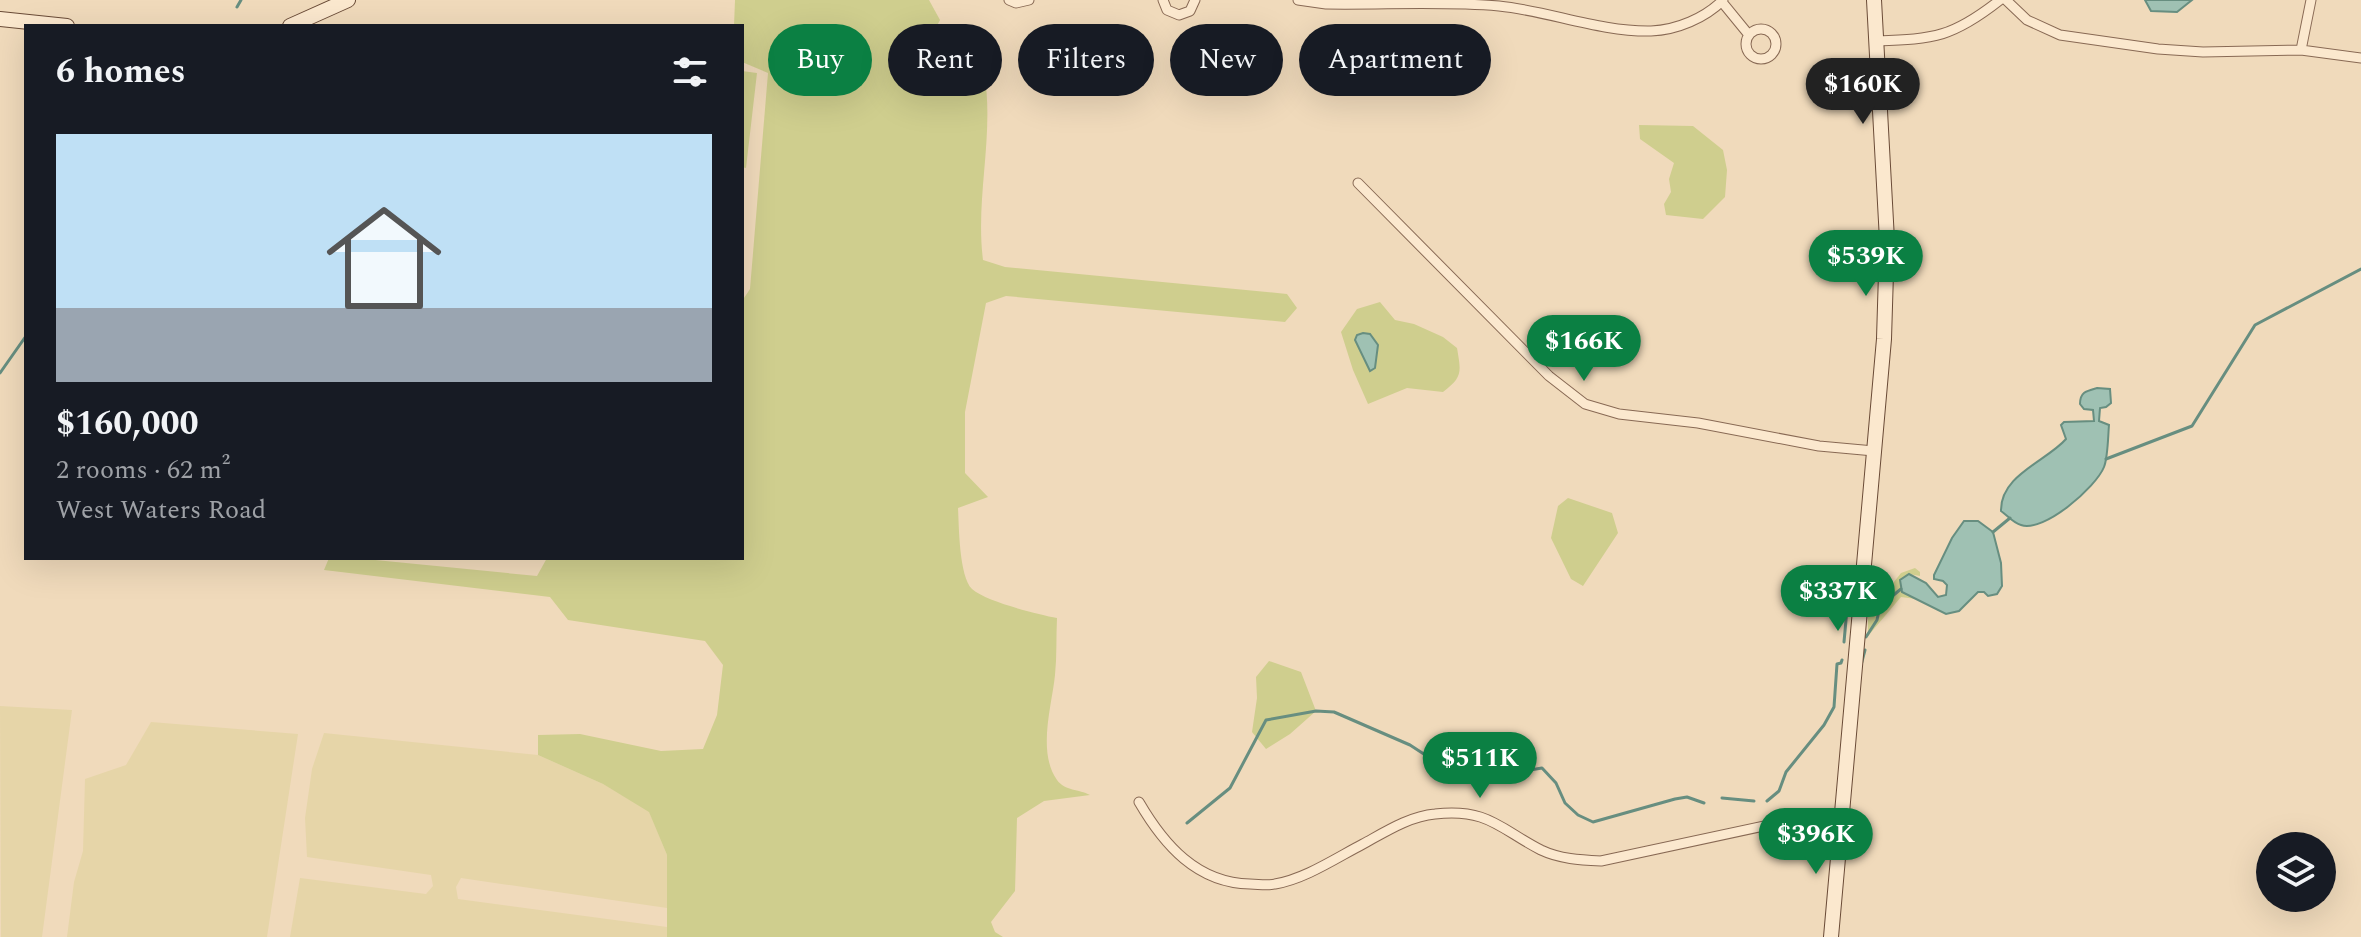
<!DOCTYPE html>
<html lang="en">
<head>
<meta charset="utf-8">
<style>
	body { margin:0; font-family:Spectral,serif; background:#242831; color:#f1f3f6; height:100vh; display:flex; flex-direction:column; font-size:30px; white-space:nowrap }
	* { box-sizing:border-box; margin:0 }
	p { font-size:26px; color:#9ea1a6 }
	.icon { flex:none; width:44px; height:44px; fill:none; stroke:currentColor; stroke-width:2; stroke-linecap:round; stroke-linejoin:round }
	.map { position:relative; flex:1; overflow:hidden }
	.details { position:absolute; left:24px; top:24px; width:720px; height:536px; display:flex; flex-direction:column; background:#171b24; border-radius:0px; box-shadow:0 8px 32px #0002 }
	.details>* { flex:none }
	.hud { position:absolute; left:768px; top:24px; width:760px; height:72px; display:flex; gap:16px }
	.fabs { position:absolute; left:2256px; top:832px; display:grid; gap:16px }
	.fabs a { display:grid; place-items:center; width:80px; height:80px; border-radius:50%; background:#171b24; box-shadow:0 8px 32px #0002; font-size:40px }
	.price { position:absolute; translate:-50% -68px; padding:0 18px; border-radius:28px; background:#0b8043; color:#fff; font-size:26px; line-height:52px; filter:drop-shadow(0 2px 4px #0008) }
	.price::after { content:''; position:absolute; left:50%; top:48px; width:24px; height:18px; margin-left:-12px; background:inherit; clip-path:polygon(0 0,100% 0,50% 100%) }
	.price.on { background:#222; color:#fff }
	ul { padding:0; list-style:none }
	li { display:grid; align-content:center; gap:16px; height:424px; padding:0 32px }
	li+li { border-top:2px solid #363941 }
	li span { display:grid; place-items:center; height:248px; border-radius:0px; color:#555 }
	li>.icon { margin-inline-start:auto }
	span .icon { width:144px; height:144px; fill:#fffc; stroke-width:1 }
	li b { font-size:34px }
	h2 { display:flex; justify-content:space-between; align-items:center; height:96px; padding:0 32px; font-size:34px }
	.pill { padding:0 28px; border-radius:36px; background:#171b24; box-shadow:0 8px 32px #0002; font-size:28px; line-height:72px }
	.pill.on { background:#0b8043; color:#fff }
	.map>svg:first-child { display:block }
	.farmland { fill:#e6d5a8 }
	.green { fill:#cfce8e }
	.water { fill:#9fc1b3; stroke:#678e80; stroke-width:2 }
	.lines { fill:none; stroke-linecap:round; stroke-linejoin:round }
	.stream { stroke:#678e80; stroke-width:3 }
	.street-casing { stroke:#886954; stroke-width:11 }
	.secondary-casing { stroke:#6a4b37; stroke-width:16 }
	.street { stroke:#fbe8ce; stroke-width:9 }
	.secondary { stroke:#fbe8ce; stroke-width:14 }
</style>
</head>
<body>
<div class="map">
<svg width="2361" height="937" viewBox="0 0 2361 937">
	<rect width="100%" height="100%" fill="#f0dabb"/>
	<!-- farmland -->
	<path class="farmland" d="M0 706 72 710 42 937H1Z
		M151 722 298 734 267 937H67L74 882 83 851 85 779 126 765Z
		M324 733 538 755 603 784 649 811 667 855V908L461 878 456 887 458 899 667 927V937H290L300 878 426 894 433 886 431 875 307 857 305 818 312 769Z"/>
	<!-- green -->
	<path class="green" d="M735 0H929L940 20 929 41C944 68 954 67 984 72 995 134 975 197 983 260L1005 267 1287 294 1297 308 1285 322 1006 296 986 303 965 412V473L988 497 958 508C959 526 959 576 972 589 987 602 1037 614 1057 618 1056 637 1057 656 1055 675 1052 705 1037 752 1057 780 1065 791 1079 789 1090 795L1044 801 1017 818 1015 891 991 922 995 932 1003 937H667V855L649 812 603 784 538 755V735L580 734 661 751 703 749 717 715 723 665 705 641 568 620 550 597 324 570 329 558H355L537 576 547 558H742V301L750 289 768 73 742 62V26H734Z
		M742 71 757 73 746 168 742 167Z
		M1639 125 1693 126 1723 150 1727 170 1725 197 1703 219 1666 215 1664 204 1671 192 1669 179 1674 163 1640 139Z
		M1380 302 1395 320 1414 324 1443 337 1457 348C1461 372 1463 377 1443 392L1407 388 1368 404 1353 370 1341 332 1357 309Z
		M1568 498 1612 513 1618 533 1583 586 1571 579 1551 538 1558 506Z
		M1915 568 1920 572V576L1909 574 1900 580 1902 592 1916 599 1901 597 1868 636V615L1874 598 1886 592 1901 573Z
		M1269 661 1301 672 1316 711 1290 734 1266 749 1252 732 1257 698 1256 677Z"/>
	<!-- water -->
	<path class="water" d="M2145 0H2192L2177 12 2151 11Z
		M1363 333 1370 334 1378 345 1375 368 1370 371 1355 340 1357 335Z
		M2097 388 2110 389 2111 403 2106 407 2100 408 2099 421 2109 425C2108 436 2108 457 2104 467 2096 487 2044 533 2021 525 2013 523 2007 515 2001 511 2000 475 2047 461 2066 439L2061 425 2064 422 2094 421 2093 410 2084 409 2080 404C2080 392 2086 391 2097 388Z
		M1964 521H1978L1993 532 2001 563 2002 586 1997 594 1988 596 1984 592H1978L1959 611 1946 614 1902 592 1900 580 1909 574 1926 583 1938 597 1946 595 1947 585 1943 581 1934 579V575L1952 538Z"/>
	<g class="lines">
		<!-- stream -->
		<path class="stream" d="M237 7 241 0
			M0 373 26 336
			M2106 459 2192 426 2255 325 2361 269
			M1993 532 2010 518
			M1870 598 1888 601
			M1866 637 1877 620 1880 606 1901 589
			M1844 642 1848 598 1851 597
			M1861 665 1865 650
			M1487 762 1514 773
			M1524 771 1542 768 1556 783 1565 803 1578 815 1593 822 1675 799 1687 797 1704 803
			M1722 798 1754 801
			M1767 801 1779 791 1786 772 1824 725 1834 707 1837 664 1841 663 1842 660
			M1187 823 1230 788 1266 720 1316 711 1334 712 1410 745 1433 760H1475"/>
		<defs>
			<path id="street" d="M1009 0 1016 3 1029 0
				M1163 0 1167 10 1179 15 1190 11 1195 0
				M1298 0 1326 4C1383 5 1442 1 1499 6 1549 11 1600 32 1651 31 1677 30 1705 18 1723 0
				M2006 0 2027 20 2060 35 2158 49 2203 52 2301 50 2361 58
				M1722 2 1749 35
				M1746 44a15 15 0 1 1 30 0a15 15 0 1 1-30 0Z
				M1877 41C1935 39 1953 37 2000 0
				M2301 50 2311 0
				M1358 183 1549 376 1585 404 1619 414 1698 423 1819 446 1874 451
				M1139 802C1164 845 1197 883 1250 884 1258 884 1267 886 1275 884 1305 879 1336 858 1363 844 1385 832 1410 816 1435 814 1488 808 1500 829 1541 850 1560 859 1580 860 1601 861L1787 821 1840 818"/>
			<path id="secondary" d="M0 19 67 26
				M290 26 348 0
				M1831 937 1884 339 1887 240 1874 0"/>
		</defs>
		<!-- street casing -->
		<use href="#street" class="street-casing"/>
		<!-- secondary casing -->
		<use href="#secondary" class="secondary-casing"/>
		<!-- street -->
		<use href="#street" class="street"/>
		<!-- secondary -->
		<use href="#secondary" class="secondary"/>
	</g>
</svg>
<div class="fabs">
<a><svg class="icon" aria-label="layers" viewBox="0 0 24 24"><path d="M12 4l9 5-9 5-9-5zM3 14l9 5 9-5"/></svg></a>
</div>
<b class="price on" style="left:1863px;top:126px">$160K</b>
<b class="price" style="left:1866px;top:298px">$539K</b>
<b class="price" style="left:1584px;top:383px">$166K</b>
<b class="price" style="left:1838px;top:633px">$337K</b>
<b class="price" style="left:1480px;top:800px">$511K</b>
<b class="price" style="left:1816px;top:876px">$396K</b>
<div class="hud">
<a class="pill on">Buy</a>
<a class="pill">Rent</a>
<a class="pill">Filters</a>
<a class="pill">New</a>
<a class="pill">Apartment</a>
</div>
<section class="details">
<h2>6 homes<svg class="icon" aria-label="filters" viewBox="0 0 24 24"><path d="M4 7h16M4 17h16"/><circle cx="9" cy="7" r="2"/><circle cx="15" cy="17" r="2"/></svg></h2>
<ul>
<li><span style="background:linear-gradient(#bfe0f5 70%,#9aa5b1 0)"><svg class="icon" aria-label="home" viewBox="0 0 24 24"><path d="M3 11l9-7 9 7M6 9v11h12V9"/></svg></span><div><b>$160,000</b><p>2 rooms · 62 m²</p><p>West Waters Road</p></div></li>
</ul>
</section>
</div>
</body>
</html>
